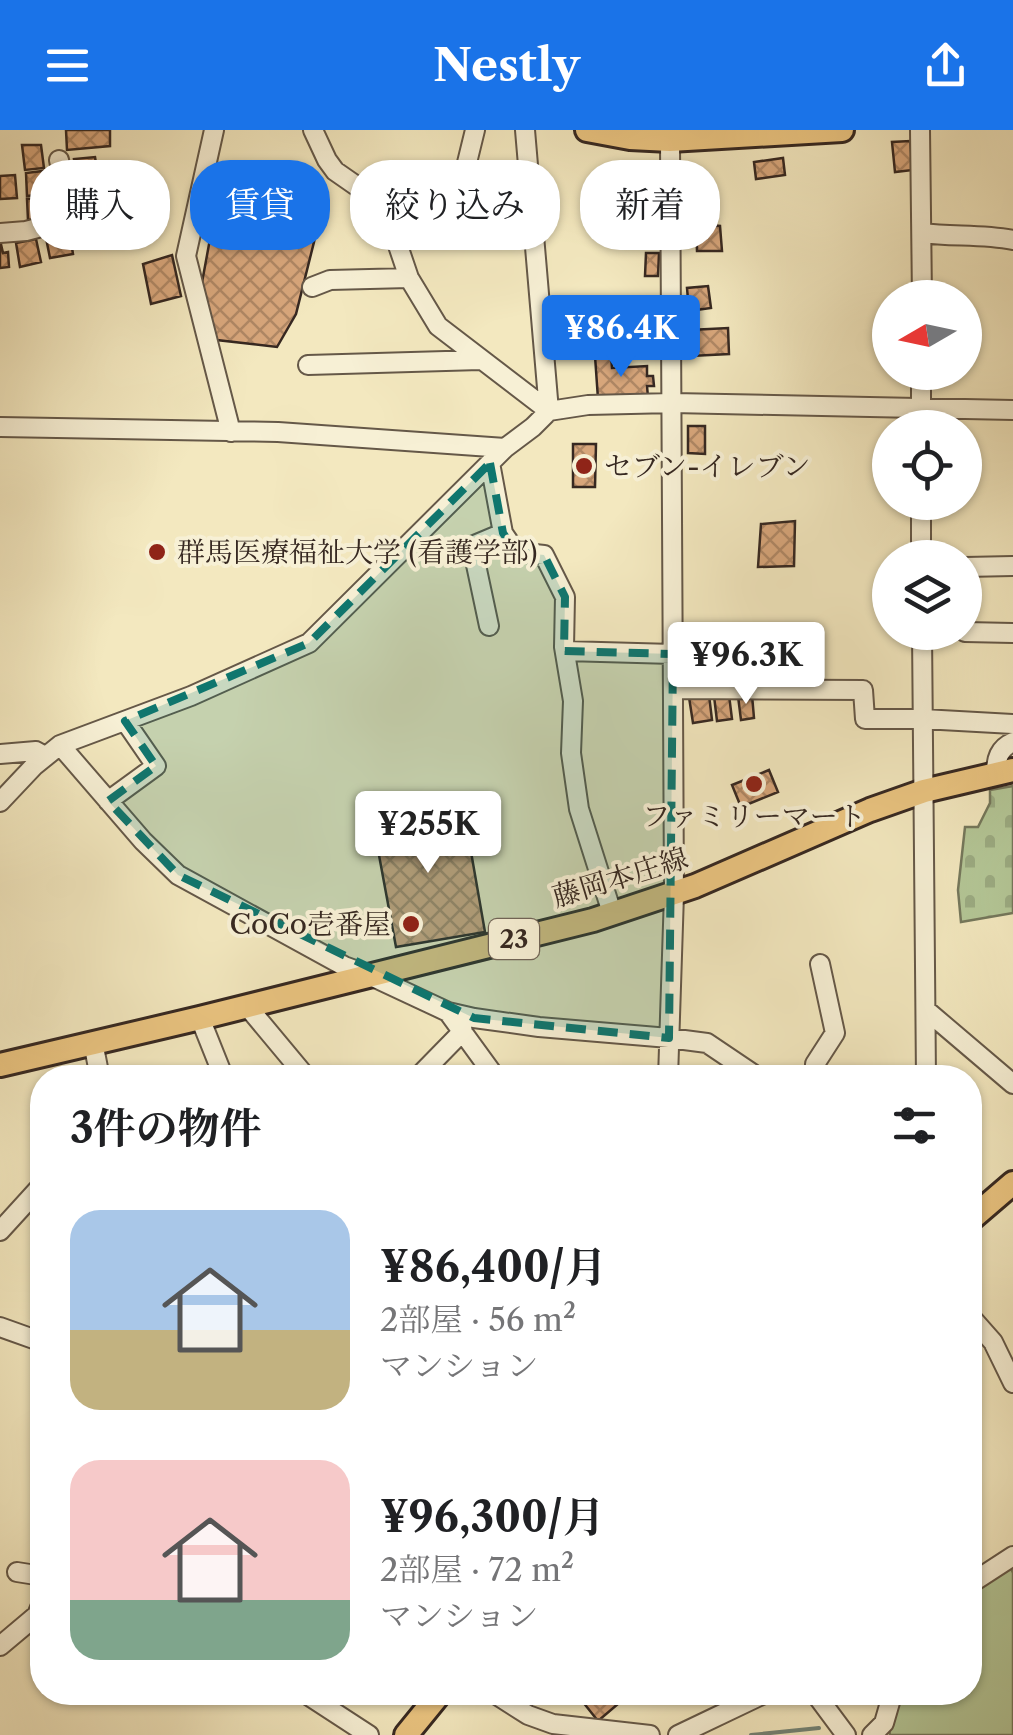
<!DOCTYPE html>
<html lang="ja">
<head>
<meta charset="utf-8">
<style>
	body { margin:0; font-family:"Libre Caslon Text","Noto Serif JP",serif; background:#f6f6f6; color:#202124; height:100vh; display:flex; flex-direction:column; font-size:38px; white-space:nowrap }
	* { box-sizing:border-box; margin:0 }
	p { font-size:32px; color:#757577 }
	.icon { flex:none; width:55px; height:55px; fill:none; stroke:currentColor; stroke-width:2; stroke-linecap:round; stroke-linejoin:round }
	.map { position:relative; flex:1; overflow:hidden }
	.panel { position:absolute; left:30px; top:935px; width:952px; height:640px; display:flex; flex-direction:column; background:#fff; border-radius:40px; box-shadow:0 2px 8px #0004 }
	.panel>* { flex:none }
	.guide { position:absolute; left:30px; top:30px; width:955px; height:90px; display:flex; gap:20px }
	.needle { width:65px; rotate:261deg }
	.buttons { position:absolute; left:872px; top:150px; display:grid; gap:20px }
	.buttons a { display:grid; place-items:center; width:110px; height:110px; border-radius:50%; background:#fff; box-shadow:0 2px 8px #0004; font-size:50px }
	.price { position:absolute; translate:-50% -85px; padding:0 22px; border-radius:10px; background:#fff; color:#222; font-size:32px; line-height:65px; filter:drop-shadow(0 2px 5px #0008) }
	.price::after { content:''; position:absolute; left:50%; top:60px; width:30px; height:22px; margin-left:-15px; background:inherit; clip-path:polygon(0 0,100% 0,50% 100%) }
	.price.on { background:#1a73e8; color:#fff }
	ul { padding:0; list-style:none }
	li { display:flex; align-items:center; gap:30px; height:250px; padding:0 40px }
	li span { display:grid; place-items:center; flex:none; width:280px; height:200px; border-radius:30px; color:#555 }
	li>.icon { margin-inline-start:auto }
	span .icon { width:120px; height:120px; fill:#fffc; stroke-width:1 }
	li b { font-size:42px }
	h2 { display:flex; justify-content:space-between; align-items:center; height:120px; padding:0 40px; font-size:42px }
	.tag { padding:0 35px; border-radius:40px; background:#fff; box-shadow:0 2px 8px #0004; font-size:35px; line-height:90px }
	.tag.on { background:#1a73e8; color:#fff }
	header { display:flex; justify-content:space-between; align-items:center; height:130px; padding:0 40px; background:#1a73e8; color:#fff; font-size:45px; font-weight:700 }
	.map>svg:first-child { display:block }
	.green { fill:#b4c797; stroke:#75785c; stroke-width:2.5 }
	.cemetery { fill:url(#cemetery-stones); stroke:#75785c; stroke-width:2.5 }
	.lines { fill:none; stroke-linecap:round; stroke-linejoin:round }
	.stream { stroke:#738376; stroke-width:4 }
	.building { fill:url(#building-cross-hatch); stroke:#362821; stroke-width:2.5 }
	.minor-casing { stroke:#655848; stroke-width:22 }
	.major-casing { stroke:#362821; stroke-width:28 }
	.minor { stroke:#f7f0d5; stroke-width:18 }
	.major { stroke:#eac480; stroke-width:22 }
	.marked { fill:#0f766e; fill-opacity:0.2; stroke:#0f766e; stroke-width:8; stroke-dasharray:20 12; stroke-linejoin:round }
	.poi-dot { fill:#8f2418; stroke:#f7f0d5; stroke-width:4 }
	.labels { text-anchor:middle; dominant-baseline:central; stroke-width:8; stroke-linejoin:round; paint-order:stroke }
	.shield { fill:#f7f0d5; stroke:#706457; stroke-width:2.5 }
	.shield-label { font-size:25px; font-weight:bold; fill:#362821 }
	.poi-label { font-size:28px; fill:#362821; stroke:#f7f0d5; text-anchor:start }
	.street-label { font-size:28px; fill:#362821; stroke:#f7f0d5 }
</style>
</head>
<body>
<header><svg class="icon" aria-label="menu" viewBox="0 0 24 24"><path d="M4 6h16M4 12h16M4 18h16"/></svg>Nestly<svg class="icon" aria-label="share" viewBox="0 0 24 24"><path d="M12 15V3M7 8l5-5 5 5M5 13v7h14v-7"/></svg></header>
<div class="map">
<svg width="1013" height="1605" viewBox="0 0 1013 1605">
	<defs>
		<pattern id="cemetery-stones" width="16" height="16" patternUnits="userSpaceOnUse" patternTransform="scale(2.5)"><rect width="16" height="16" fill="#b4c797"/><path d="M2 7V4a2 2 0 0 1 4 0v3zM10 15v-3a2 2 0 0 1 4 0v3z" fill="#9bab82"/></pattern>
		<pattern id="building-cross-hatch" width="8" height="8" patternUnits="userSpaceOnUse" patternTransform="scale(2.5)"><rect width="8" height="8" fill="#d7a67b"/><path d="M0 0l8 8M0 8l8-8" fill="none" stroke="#af8764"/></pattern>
	</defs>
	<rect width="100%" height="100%" fill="#f3e8bf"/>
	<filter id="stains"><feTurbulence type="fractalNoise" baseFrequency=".002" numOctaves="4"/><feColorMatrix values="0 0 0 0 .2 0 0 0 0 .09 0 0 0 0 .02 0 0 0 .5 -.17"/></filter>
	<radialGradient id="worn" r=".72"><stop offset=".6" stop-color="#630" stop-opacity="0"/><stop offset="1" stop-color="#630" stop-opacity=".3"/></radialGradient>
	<!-- green -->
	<path class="green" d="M1010 1436 1013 1443V1605H890L888 1593 898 1563 970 1562V1460Z"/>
	<!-- cemetery -->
	<path class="cemetery" d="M1013 656V783L961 792 958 760 965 697H978L990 673V660Z"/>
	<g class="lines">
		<!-- stream -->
		<path class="stream" d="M751 1605 819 1598"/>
	</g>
	<!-- building -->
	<path class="building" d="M66 0H110V16L67 20Z
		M910 11 913 40 895 42 892 12Z
		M22 15H41L44 38 25 40Z
		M95 27 98 46 77 51 74 29Z
		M783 28 785 45 756 49 754 32Z
		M43 41 45 64 27 66 26 43Z
		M218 44 325 68 296 184 277 217 217 210 201 158 212 98 206 97Z
		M15 45 17 68 0 69V46Z
		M97 51 98 56 94 58 95 72 78 77 75 57Z
		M43 68 45 89 28 90 27 69Z
		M104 90 108 113 88 118 85 95Z
		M696 94 720 96 722 121H697Z
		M60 105 61 114 71 112 73 124 50 128 46 108Z
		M36 109 41 132 20 137 16 113Z
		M0 110 3 123 8 122 9 137 0 138Z
		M646 123H659L658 146H645Z
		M172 125 181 166 151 174 143 134Z
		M708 156 711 178 689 181 687 158Z
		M728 198 729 224 691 226 690 200Z
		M611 225 612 238 647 236V246H653L654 256H647L648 267 598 269 595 226Z
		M688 296H705V324L688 323Z
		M573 314H596L595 357H573Z
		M795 391 794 436 758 437 761 394Z
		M709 565 712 590 693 593 689 567Z
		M729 565 732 589 717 591 714 566Z
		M752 565 754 588 741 590 738 566Z
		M769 640 778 662 741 677 732 655Z
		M463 676 485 802 396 817 376 709 367 711 363 693Z
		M575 1562H632L598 1591Z"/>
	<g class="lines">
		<defs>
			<path id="minor" d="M214 0 186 126 231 302
				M313 0 327 30 335 41 381 73 389 89 409 148 438 196 549 281
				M475 0 463 49 529 64
				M525 0 549 281
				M920 0 922 168
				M59 30 71 89
				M0 103 26 101 118 77
				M922 103C952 107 983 104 1013 110
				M312 157 330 150 409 148
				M308 235 480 230
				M0 297 278 302 505 318
				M921 298V242
				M490 333 503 403 516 422 544 425 565 467 564 517 573 571 571 623 579 679 612 783
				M921 428V372
				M965 437 1013 436
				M489 496 472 416 503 403
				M922 502 926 948
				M965 502 1013 503
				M565 521 673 524
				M673 559 863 560 865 589H923L1013 594
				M60 615 143 711 178 745 344 836 369 845 448 882 474 888 539 897 669 908 707 913 759 948
				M0 624 36 621 45 626
				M996 643C996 629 999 618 1013 612
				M108 671 156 636 125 591
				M0 672 34 636 60 615 191 566 309 513 505 318 533 297 549 281 588 275 673 273 1013 280
				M247 876 307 948
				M926 880 1013 954
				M448 882 496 948
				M200 888 224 948
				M93 912 100 948
				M417 948 463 901
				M668 948 674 764 670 10
				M815 948V934L835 903 820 834
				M0 1101 42 1055
				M970 1186 993 1212 1013 1253
				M0 1197 42 1212
				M17 1442 42 1446
				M970 1454 1013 1426
				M0 1516 37 1485 42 1473
				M303 1562 369 1605
				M492 1562 528 1585 553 1594 650 1605
				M814 1562 846 1605
				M678 1605 768 1562
				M872 1605 884 1593 893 1562"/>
			<path id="major" d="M587 0 630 8 670 10 842 0
				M0 935 200 888 593 790 695 756 870 680 924 661 1013 640
				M970 1090 1013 1053
				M406 1605 441 1562"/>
		</defs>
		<!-- minor casing -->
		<use href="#minor" class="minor-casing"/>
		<!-- major casing -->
		<use href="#major" class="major-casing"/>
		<!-- minor -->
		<use href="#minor" class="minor"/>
		<!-- major -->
		<use href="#major" class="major"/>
	</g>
	<!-- marked area -->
	<path class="marked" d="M490 333 503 403 516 422 544 425 565 467 564 521 673 524 669 908 474 888 178 745 108 671 156 636 125 591 309 513Z"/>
	<!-- markers -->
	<g class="poi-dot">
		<circle cx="584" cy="336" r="10"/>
		<circle cx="157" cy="422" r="10"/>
		<circle cx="754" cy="654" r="10"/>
		<circle cx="411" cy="794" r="10"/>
	</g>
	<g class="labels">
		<!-- shield labels -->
		<rect class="shield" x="489" y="789" width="50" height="40" rx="8"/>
		<g class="shield-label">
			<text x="514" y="809">23</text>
		</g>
		<!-- poi labels -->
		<g class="poi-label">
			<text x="604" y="336">セブン-イレブン</text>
			<text x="177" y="422">群馬医療福祉大学 (看護学部)</text>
			<text x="754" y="686" text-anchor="middle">ファミリーマート</text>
			<text x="391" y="794" text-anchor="end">CoCo壱番屋</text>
		</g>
		<!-- street labels -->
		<g class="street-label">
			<text transform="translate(620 747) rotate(-17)">藤岡本庄線</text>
		</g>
	</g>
	<rect width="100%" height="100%" filter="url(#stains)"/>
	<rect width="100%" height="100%" fill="url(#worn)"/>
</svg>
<div class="buttons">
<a><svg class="needle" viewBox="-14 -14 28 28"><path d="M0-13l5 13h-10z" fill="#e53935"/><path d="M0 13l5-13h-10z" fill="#757577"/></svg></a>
<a><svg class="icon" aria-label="locate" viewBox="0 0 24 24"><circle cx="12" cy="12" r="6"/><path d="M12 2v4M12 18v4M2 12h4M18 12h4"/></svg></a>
<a><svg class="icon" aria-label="layers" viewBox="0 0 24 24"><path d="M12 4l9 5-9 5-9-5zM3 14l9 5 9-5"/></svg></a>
</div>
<b class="price on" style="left:621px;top:250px">¥86.4K</b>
<b class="price" style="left:746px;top:577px">¥96.3K</b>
<b class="price" style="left:428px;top:746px">¥255K</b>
<div class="guide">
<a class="tag">購入</a>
<a class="tag on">賃貸</a>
<a class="tag">絞り込み</a>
<a class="tag">新着</a>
</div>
<section class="panel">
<h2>3件の物件<svg class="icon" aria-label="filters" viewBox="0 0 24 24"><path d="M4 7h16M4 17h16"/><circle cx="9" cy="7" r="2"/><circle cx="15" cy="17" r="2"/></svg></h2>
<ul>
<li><span style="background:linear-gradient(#a9c7e8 60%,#c2b280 0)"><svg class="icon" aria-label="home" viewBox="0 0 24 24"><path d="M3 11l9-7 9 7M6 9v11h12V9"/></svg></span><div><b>¥86,400/月</b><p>2部屋 · 56 m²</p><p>マンション</p></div></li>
<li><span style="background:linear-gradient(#f6c9c9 70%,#7fa58c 0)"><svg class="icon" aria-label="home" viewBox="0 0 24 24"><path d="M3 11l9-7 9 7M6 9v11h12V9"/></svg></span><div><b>¥96,300/月</b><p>2部屋 · 72 m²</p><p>マンション</p></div></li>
</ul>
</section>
</div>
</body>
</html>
